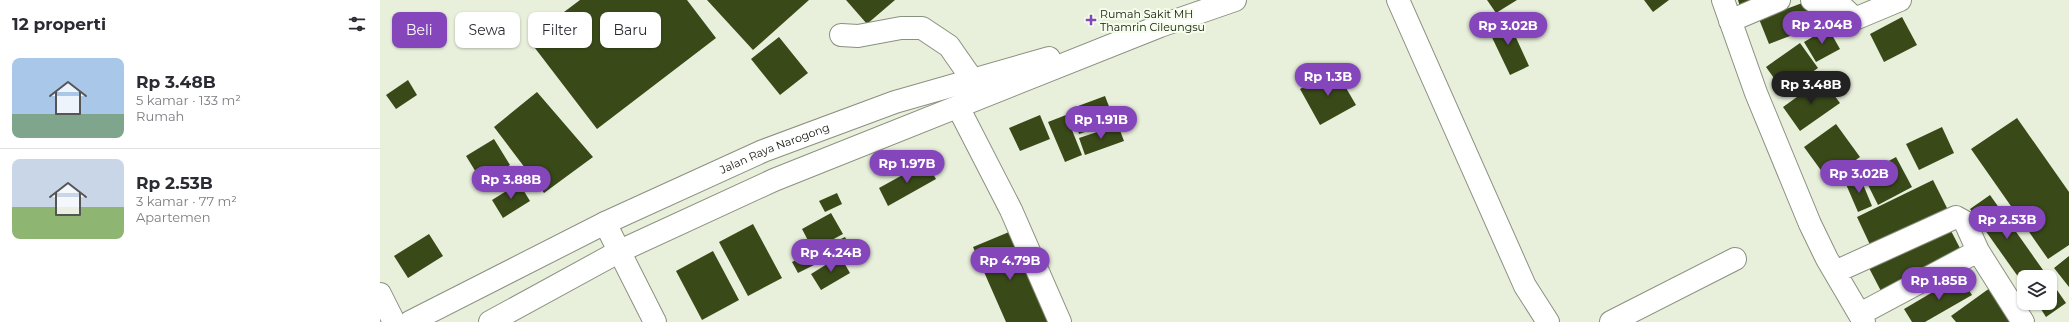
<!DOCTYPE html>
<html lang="id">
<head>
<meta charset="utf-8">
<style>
	body { margin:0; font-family:Montserrat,sans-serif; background:#f7f7f7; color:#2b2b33; height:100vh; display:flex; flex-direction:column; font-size:15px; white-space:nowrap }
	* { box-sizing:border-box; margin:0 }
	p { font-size:13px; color:#7c7c81 }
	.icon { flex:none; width:22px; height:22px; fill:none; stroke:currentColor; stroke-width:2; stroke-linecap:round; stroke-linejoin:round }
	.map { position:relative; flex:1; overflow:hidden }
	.drawer { display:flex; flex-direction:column; background:#fff; width:380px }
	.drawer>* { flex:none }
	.hud { position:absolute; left:12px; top:12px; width:380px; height:36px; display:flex; gap:8px }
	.buttons { position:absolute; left:1637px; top:270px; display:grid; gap:8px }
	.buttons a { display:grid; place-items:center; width:40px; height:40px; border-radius:8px; background:#fff; box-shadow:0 1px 3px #0004; font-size:20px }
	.price { position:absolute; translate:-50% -34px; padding:0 9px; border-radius:14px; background:#8646bb; color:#fff; font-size:13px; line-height:26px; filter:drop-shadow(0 1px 2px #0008) }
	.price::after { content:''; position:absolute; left:50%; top:24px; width:12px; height:9px; margin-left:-6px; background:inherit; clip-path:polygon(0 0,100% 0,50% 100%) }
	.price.active { background:#222; color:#fff }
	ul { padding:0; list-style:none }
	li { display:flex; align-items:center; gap:12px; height:100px; padding:0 12px }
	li+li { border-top:1px solid #e1e1e2 }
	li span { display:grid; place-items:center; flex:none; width:112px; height:80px; border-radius:8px; color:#555 }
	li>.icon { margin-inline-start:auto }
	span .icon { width:48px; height:48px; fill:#fffc; stroke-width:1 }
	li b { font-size:17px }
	h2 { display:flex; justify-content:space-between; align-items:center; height:48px; padding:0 12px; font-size:17px }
	.chip { padding:0 14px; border-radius:8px; background:#fff; box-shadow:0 1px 3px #0004; font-size:14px; line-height:36px }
	.chip.active { background:#8646bb; color:#fff }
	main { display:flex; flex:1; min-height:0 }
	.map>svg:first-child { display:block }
	.building { fill:#394a18 }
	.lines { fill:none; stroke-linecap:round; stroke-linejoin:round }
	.minor-casing { stroke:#89917f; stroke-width:24 }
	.major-casing { stroke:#89917f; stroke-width:24 }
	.minor { stroke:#fff; stroke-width:22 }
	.major { stroke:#fff; stroke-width:22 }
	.poi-dot { fill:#8646bb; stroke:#f5feea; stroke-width:1.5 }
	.labels { text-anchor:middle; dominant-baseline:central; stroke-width:4; stroke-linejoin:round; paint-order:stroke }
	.poi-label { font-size:11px; fill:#141710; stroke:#f5feea; text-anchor:start }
	.street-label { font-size:11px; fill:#141710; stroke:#f5feea }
</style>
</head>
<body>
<main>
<section class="drawer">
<h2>12 properti<svg class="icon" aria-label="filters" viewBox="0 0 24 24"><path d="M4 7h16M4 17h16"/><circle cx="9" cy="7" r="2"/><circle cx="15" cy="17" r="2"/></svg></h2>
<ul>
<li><span style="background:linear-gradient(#a9c7e8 70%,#7fa58c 0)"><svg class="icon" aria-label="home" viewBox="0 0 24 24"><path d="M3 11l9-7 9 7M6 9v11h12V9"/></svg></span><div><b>Rp 3.48B</b><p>5 kamar · 133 m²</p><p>Rumah</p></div></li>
<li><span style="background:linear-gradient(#c9d6e8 60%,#8fb573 0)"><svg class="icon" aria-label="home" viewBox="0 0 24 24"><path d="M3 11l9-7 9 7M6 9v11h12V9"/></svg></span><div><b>Rp 2.53B</b><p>3 kamar · 77 m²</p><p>Apartemen</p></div></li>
</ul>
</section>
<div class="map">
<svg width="1689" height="322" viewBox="0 0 1689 322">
	<rect width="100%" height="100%" fill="#e8f0dc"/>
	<!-- building -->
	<path class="building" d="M200 0H307L336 38 217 129 148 39Z
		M327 0H429L373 50Z
		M466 0H515L487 24Z
		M1107 0H1137L1116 13Z
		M1264 0H1289L1273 12Z
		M1358 0H1380L1360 7Z
		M1425 2 1434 27 1389 44 1379 19Z
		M1522 17 1537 45 1504 62 1490 34Z
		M1127 18 1149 66 1130 75 1107 27Z
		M1448 28 1460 49 1436 62 1424 42Z
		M399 37 428 73 400 95 371 59Z
		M1420 43 1438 68 1404 92 1386 67Z
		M955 69 976 105 940 125 920 89Z
		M1442 79 1460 103 1420 131 1403 107Z
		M28 80 37 95 16 109 6 95Z
		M157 92 213 157 164 193 114 127Z
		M725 96 735 122 699 134 690 109Z
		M660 115 670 139 640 151 629 128Z
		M686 115 702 155 685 162 668 122Z
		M1637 118 1689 192V245L1668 259 1591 149Z
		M1456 124 1480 157 1448 180 1424 147Z
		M738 125 744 141 705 155 699 138Z
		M1562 127 1574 153 1539 170 1526 144Z
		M114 139 130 165 102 182 86 156Z
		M1516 157 1532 187 1498 205 1483 175Z
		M546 162 556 179 508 206 499 188Z
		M1480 177 1492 206 1478 212 1465 182Z
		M1553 180 1569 212 1492 249 1477 217Z
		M139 183 150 201 123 218 112 200Z
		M457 193 462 204 445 212 439 201Z
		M1610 195 1668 277H1644V285L1590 209Z
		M451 213 463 234 433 250 422 229Z
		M373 224 402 278 368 296 339 242Z
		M1569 227 1582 252 1502 293 1489 268Z
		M629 232 669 322H626L593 247Z
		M49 234 63 256 28 278 14 256Z
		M465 237 470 247 418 273 412 262Z
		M333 251 359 300 322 320 296 271Z
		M460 256 470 273 441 290 431 274Z
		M1689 256V287L1674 268Z
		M1580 276 1592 295 1545 322H1532L1524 309Z
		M1670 280 1686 303 1666 317 1657 303H1670Z
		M1614 285 1642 322H1576L1571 316Z"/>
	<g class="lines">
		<defs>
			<path id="minor" d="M1018 0 1145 286 1168 322
				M1343 0 1376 93 1430 224 1447 259 1484 322
				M1432 0 1440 6 1457 2 1473 17 1477 18 1520 0
				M1350 21 1399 0
				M461 35 478 36 521 28H542L569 46 592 79
				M578 107 631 210 680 322
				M225 223 275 322
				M1455 272 1576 217 1585 222 1598 251
				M0 294 14 322
				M1480 314 1598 251 1643 322
				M1231 322 1355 259"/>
			<g id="major">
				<path id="s1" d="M30 322 225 223 383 151 515 102 669 58"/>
				<path d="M110 322 240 251 394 180 780 26 855 0"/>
			</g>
		</defs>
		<!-- minor casing -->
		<use href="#minor" class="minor-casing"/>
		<!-- major casing -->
		<use href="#major" class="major-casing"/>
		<!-- minor -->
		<use href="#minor" class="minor"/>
		<!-- major -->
		<use href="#major" class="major"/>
	</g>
	<!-- markers -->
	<path class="poi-dot" d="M709 14h4v4h4v4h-4v4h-4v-4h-4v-4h4z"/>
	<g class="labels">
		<!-- poi labels -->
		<g class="poi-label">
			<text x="720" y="14">Rumah Sakit MH<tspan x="720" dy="13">Thamrin Cileungsu</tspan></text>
		</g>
		<!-- street labels -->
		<g class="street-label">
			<text stroke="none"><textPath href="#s1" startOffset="404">Jalan Raya Narogong</textPath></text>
		</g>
	</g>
</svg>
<div class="buttons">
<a><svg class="icon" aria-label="layers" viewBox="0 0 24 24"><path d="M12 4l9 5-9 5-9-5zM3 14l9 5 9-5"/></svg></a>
</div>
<b class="price" style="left:1442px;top:45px">Rp 2.04B</b>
<b class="price" style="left:1128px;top:46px">Rp 3.02B</b>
<b class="price" style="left:948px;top:97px">Rp 1.3B</b>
<b class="price active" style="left:1431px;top:105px">Rp 3.48B</b>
<b class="price" style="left:721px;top:140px">Rp 1.91B</b>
<b class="price" style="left:527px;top:184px">Rp 1.97B</b>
<b class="price" style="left:1479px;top:194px">Rp 3.02B</b>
<b class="price" style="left:131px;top:200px">Rp 3.88B</b>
<b class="price" style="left:1627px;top:240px">Rp 2.53B</b>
<b class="price" style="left:451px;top:273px">Rp 4.24B</b>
<b class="price" style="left:630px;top:281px">Rp 4.79B</b>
<b class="price" style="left:1559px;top:301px">Rp 1.85B</b>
<div class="hud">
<a class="chip active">Beli</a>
<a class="chip">Sewa</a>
<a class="chip">Filter</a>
<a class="chip">Baru</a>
</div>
</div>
</main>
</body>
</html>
